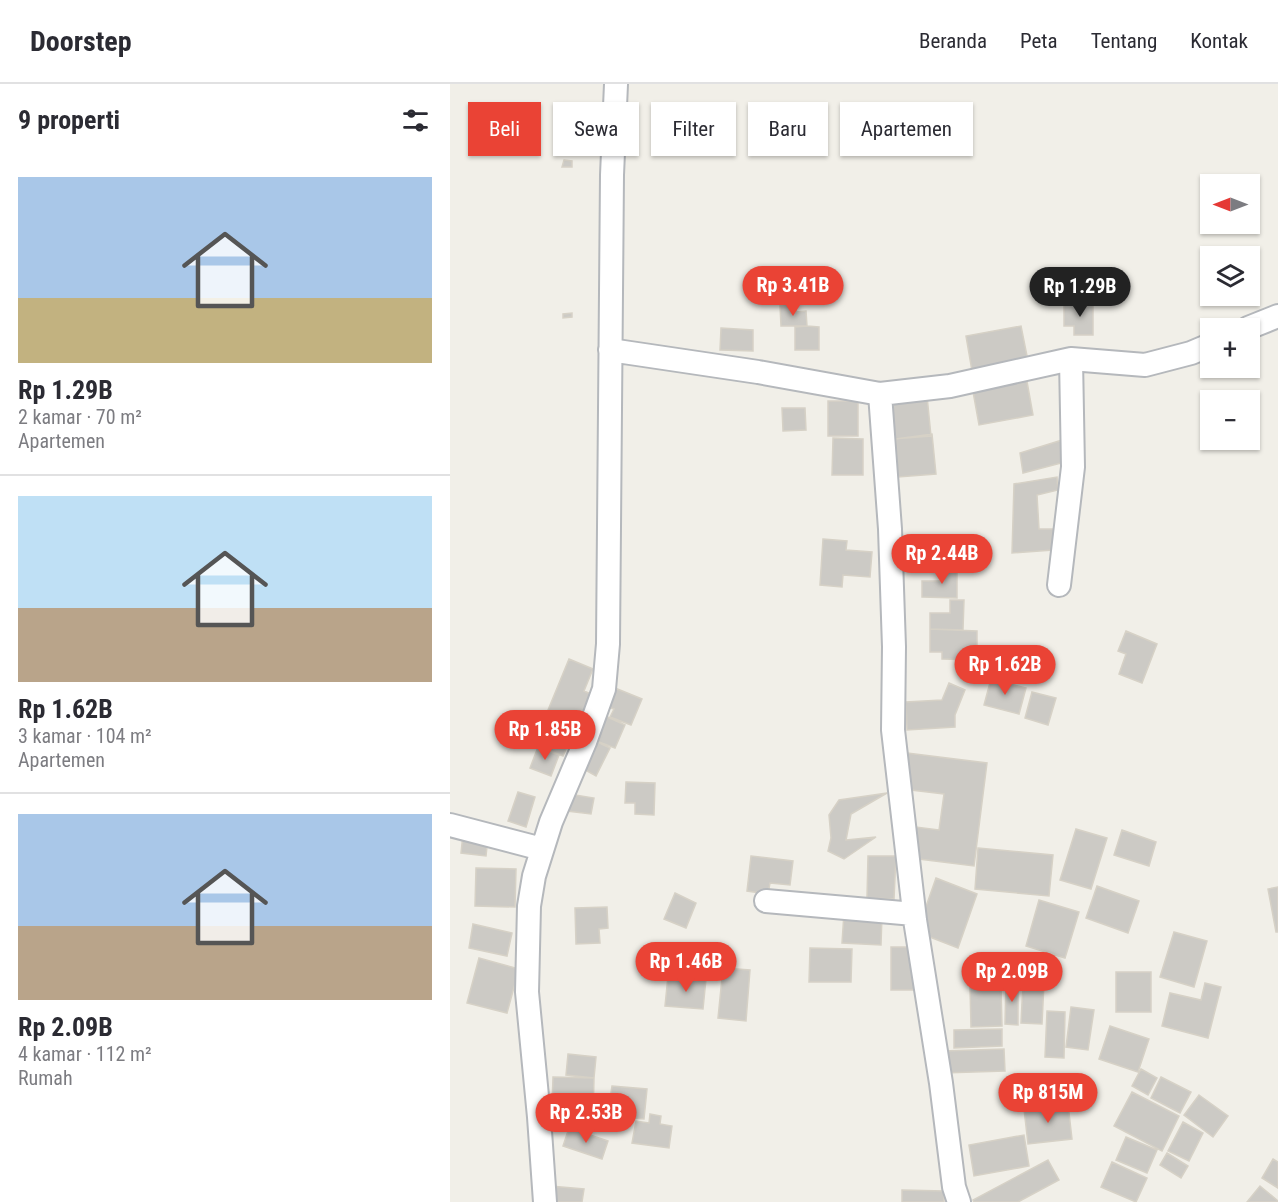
<!DOCTYPE html>
<html lang="id">
<head>
<meta charset="utf-8">
<style>
	body { margin:0; font-family:"Roboto Condensed",sans-serif; background:#f7f7f7; color:#2b2b33; height:100vh; display:flex; flex-direction:column; font-size:22px; white-space:nowrap }
	* { box-sizing:border-box; margin:0 }
	p { font-size:20px; color:#7c7c81 }
	.icon { flex:none; width:33px; height:33px; fill:none; stroke:currentColor; stroke-width:2; stroke-linecap:round; stroke-linejoin:round }
	.map { position:relative; flex:1; overflow:hidden }
	.side { display:flex; flex-direction:column; background:#fff; width:450px }
	.side>* { flex:none }
	.top-card { position:absolute; left:18px; top:18px; width:570px; height:54px; display:flex; gap:12px }
	.needle { width:39px; rotate:270deg }
	.fabs { position:absolute; left:750px; top:90px; display:grid; gap:12px }
	.fabs a { display:grid; place-items:center; width:60px; height:60px; border-radius:0px; background:#fff; box-shadow:0 2px 4px #0004; font-size:30px }
	.price { position:absolute; translate:-50% -51px; padding:0 14px; border-radius:21px; background:#ea4335; color:#fff; font-size:20px; line-height:39px; filter:drop-shadow(0 2px 3px #0008) }
	.price::after { content:''; position:absolute; left:50%; top:36px; width:18px; height:14px; margin-left:-9px; background:inherit; clip-path:polygon(0 0,100% 0,50% 100%) }
	.price.on { background:#222; color:#fff }
	ul { padding:0; list-style:none }
	li { display:grid; align-content:center; gap:12px; height:318px; padding:0 18px }
	li+li { border-top:2px solid #e1e1e2 }
	li span { display:grid; place-items:center; height:186px; border-radius:0px; color:#555 }
	li>.icon { margin-inline-start:auto }
	span .icon { width:108px; height:108px; fill:#fffc; stroke-width:1 }
	li b { font-size:26px }
	h2 { display:flex; justify-content:space-between; align-items:center; height:72px; padding:0 18px; font-size:26px }
	.tag { padding:0 21px; border-radius:0px; background:#fff; box-shadow:0 2px 4px #0004; font-size:21px; line-height:54px }
	.tag.on { background:#ea4335; color:#fff }
	header { display:flex; align-items:center; gap:36px; box-sizing:border-box; height:84px; padding:0 30px; background:#fff; border-bottom:2px solid #e1e1e2 }
	header strong { font-size:28px }
	nav { display:flex; gap:33px; margin-inline-start:auto; font-size:21px }
	main { display:flex; flex:1; min-height:0 }
	.map>svg:first-child { display:block }
	.building { fill:#cccac5; stroke:#d6d1c6; stroke-width:1.5 }
	.lines { fill:none; stroke-linecap:round; stroke-linejoin:round }
	.street-casing { stroke:#b5b8bc; stroke-width:26 }
	.street { stroke:#fff; stroke-width:22 }
</style>
</head>
<body>
<header>
<strong>Doorstep</strong>
<nav><a>Beranda</a><a>Peta</a><a>Tentang</a><a>Kontak</a></nav>
</header>
<main>
<section class="side">
<h2>9 properti<svg class="icon" aria-label="filters" viewBox="0 0 24 24"><path d="M4 7h16M4 17h16"/><circle cx="9" cy="7" r="2"/><circle cx="15" cy="17" r="2"/></svg></h2>
<ul>
<li><span style="background:linear-gradient(#a9c7e8 65%,#c2b280 0)"><svg class="icon" aria-label="home" viewBox="0 0 24 24"><path d="M3 11l9-7 9 7M6 9v11h12V9"/></svg></span><div><b>Rp 1.29B</b><p>2 kamar · 70 m²</p><p>Apartemen</p></div></li>
<li><span style="background:linear-gradient(#bfe0f5 60%,#b9a48a 0)"><svg class="icon" aria-label="home" viewBox="0 0 24 24"><path d="M3 11l9-7 9 7M6 9v11h12V9"/></svg></span><div><b>Rp 1.62B</b><p>3 kamar · 104 m²</p><p>Apartemen</p></div></li>
<li><span style="background:linear-gradient(#a9c7e8 60%,#b9a48a 0)"><svg class="icon" aria-label="home" viewBox="0 0 24 24"><path d="M3 11l9-7 9 7M6 9v11h12V9"/></svg></span><div><b>Rp 2.09B</b><p>4 kamar · 112 m²</p><p>Rumah</p></div></li>
</ul>
</section>
<div class="map">
<svg width="828" height="1118" viewBox="0 0 828 1118">
	<rect width="100%" height="100%" fill="#f1efe8"/>
	<!-- building -->
	<path class="building" d="M114 76 122 77V83H112Z
		M614 219H643V251H624V242H614Z
		M346 221V228L356 227 357 242H331L330 222Z
		M122 229V233L113 234V230Z
		M357 242 369 243V266H345V243Z
		M571 242 578 277 522 287 516 252Z
		M271 244 303 246V267L270 266Z
		M576 292 583 331 529 341 522 302Z
		M477 312 481 352 443 355 440 317Z
		M378 317H408V352H378Z
		M332 324H355L356 346 333 347Z
		M482 350 486 390 448 393 446 355Z
		M383 354 413 355V391H382Z
		M612 356 615 378 573 389 570 369Z
		M607 393 608 406 587 411 589 445H605L603 466 562 469 564 400Z
		M373 455 397 457 396 466 422 468 420 493 393 491 392 503 370 501Z
		M494 482H507V514L472 513V497H494Z
		M500 516H514L513 546 480 545V529H500Z
		M480 545 527 547V576L492 575V568H480Z
		M676 547 707 560 692 599 669 590 676 570 668 567Z
		M119 575 143 585 134 607 143 611 129 646 109 638 107 644 122 651 113 672 84 660Z
		M541 595 576 604 569 630 534 621Z
		M499 599 515 606 505 631V643L457 646 456 618 492 616Z
		M165 604 192 615 181 641 160 633 164 625 157 623Z
		M582 608 606 614 598 641 575 634Z
		M151 630 175 641 165 664 141 655Z
		M141 655 160 664 146 692 128 682Z
		M88 663 109 671 101 692 80 684Z
		M457 669 537 679 524 782 461 774 466 743 489 746 494 710 453 705Z
		M176 698 205 699 204 731 185 730V719H175Z
		M68 708 85 713 76 743 58 737Z
		M437 709 401 730 396 756 426 753 394 775 378 767 381 754 379 731 389 716Z
		M119 710 144 714 141 730 117 727Z
		M626 745 657 754 641 805 610 796Z
		M672 746 706 758 699 782 664 771Z
		M13 750 38 753 36 772 11 769Z
		M528 764 603 771 599 812 525 805Z
		M301 772 343 777 340 801 320 799 318 810 297 807Z
		M418 772H446L444 815 417 814Z
		M26 784 66 785 65 823 25 822Z
		M486 794 527 810 508 864 467 848Z
		M647 802 689 817 678 849 636 834Z
		M828 803V848H826L818 805Z
		M225 809 246 819 236 844 214 835Z
		M589 816 629 828 615 874 576 862Z
		M157 823 158 844 149 845 150 859 126 860 125 824Z
		M394 829 432 831 431 861 392 859Z
		M23 840 62 849 57 872 19 864Z
		M724 848 757 857 744 903 710 893Z
		M441 863H459L460 879H468L469 906H441Z
		M360 864 402 865 401 898H359Z
		M29 874 69 885 57 929 17 919Z
		M273 884 300 886 296 937 268 934Z
		M666 888H701V928H666Z
		M218 892 256 895 253 925 215 922Z
		M556 897H568V941L555 940Z
		M573 899H594L592 940 571 939Z
		M755 899 771 903 758 954 712 942 720 909 751 916Z
		M551 902 552 942 521 943 520 903Z
		M621 923 644 926 638 966 616 963Z
		M597 927 615 928 614 974 595 973Z
		M660 942 699 955 688 988 649 975Z
		M552 945V962L504 964V946Z
		M554 965 555 987 493 989V967Z
		M118 970 146 973 144 994 116 991Z
		M691 985 707 994 698 1011 682 1002Z
		M103 993 144 994 143 1036H118V1022H102Z
		M711 993 741 1008 730 1029 701 1014Z
		M162 1002 197 1005 194 1035 170 1033 171 1016 160 1015Z
		M682 1008 729 1032 712 1067 664 1042Z
		M749 1011 778 1032 763 1053 734 1031Z
		M618 1020 622 1055 578 1060 574 1025Z
		M200 1030 211 1032 210 1040 222 1042 219 1064 182 1059 186 1037 199 1039Z
		M733 1038 753 1049 739 1077 718 1067Z
		M119 1044 158 1057 152 1075 113 1062Z
		M574 1051 579 1082 524 1092 519 1061Z
		M676 1053 707 1066 697 1089 666 1076Z
		M717 1069 738 1082 731 1094 710 1081Z
		M823 1075 828 1078V1104L812 1094Z
		M598 1076 609 1096 568 1118H524L523 1116Z
		M662 1078 697 1094 686 1118 651 1103Z
		M100 1102 134 1105 132 1118H98Z
		M810 1102 828 1117V1118H797Z
		M452 1106 494 1107V1118H452Z"/>
	<g class="lines">
		<defs>
			<path id="street" d="M798 244 828 232
				M160 266 308 288 430 310 500 302 621 275 695 281 741 269 760 261
				M430 310 440 445 444 563 443 646 465 836 491 999 504 1103 509 1118
				M609 501 623 383 621 275
				M0 741 92 765
				M316 817 464 830
				M95 1118 89 1033 77 908 79 822 84 792 101 738 135 658 154 605 158 560 162 91 166 0"/>
		</defs>
		<!-- street casing -->
		<use href="#street" class="street-casing"/>
		<!-- street -->
		<use href="#street" class="street"/>
	</g>
</svg>
<div class="fabs">
<a><svg class="needle" viewBox="-14 -14 28 28"><path d="M0-13l5 13h-10z" fill="#e53935"/><path d="M0 13l5-13h-10z" fill="#7c7c81"/></svg></a>
<a><svg class="icon" aria-label="layers" viewBox="0 0 24 24"><path d="M12 4l9 5-9 5-9-5zM3 14l9 5 9-5"/></svg></a>
<a>+</a>
<a>−</a>
</div>
<b class="price" style="left:343px;top:233px">Rp 3.41B</b>
<b class="price on" style="left:630px;top:234px">Rp 1.29B</b>
<b class="price" style="left:492px;top:501px">Rp 2.44B</b>
<b class="price" style="left:555px;top:612px">Rp 1.62B</b>
<b class="price" style="left:95px;top:677px">Rp 1.85B</b>
<b class="price" style="left:236px;top:909px">Rp 1.46B</b>
<b class="price" style="left:562px;top:919px">Rp 2.09B</b>
<b class="price" style="left:598px;top:1040px">Rp 815M</b>
<b class="price" style="left:136px;top:1060px">Rp 2.53B</b>
<div class="top-card">
<a class="tag on">Beli</a>
<a class="tag">Sewa</a>
<a class="tag">Filter</a>
<a class="tag">Baru</a>
<a class="tag">Apartemen</a>
</div>
</div>
</main>
</body>
</html>
